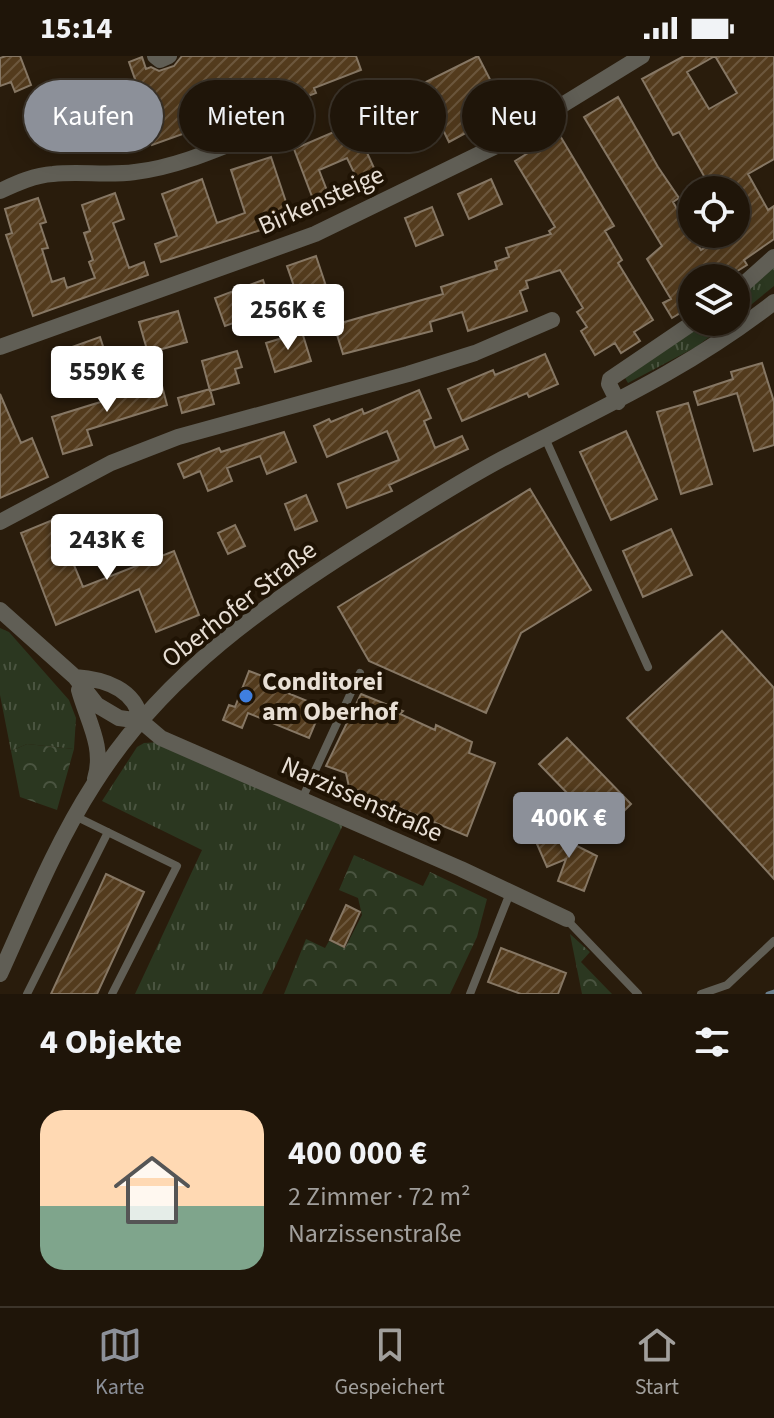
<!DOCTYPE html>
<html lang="de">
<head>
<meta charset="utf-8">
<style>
	body { margin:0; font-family:"Source Sans 3",sans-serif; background:#2c2217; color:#f1f3f6; height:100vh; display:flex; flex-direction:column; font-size:30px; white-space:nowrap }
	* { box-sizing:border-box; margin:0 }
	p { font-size:26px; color:#a19f9c }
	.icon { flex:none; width:44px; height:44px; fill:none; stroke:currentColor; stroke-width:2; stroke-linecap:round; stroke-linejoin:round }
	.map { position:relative; height:938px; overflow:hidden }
	.panel { display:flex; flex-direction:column; background:#1f1509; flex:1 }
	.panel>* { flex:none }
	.top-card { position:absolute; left:24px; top:24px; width:726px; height:72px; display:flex; gap:16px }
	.controls { position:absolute; left:678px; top:120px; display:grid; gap:16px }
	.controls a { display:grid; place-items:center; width:72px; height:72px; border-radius:50%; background:#1f1509; box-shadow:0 4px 20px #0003,0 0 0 2px #3c342a; font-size:40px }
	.price { position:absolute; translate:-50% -68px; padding:0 18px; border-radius:8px; background:#fff; color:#222; font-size:26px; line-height:52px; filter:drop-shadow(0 2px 4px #0008) }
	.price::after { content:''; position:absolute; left:50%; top:48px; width:24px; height:18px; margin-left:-12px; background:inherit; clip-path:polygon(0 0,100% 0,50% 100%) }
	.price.on { background:#8c9099; color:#fff }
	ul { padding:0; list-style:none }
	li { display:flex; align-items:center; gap:24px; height:200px; padding:0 40px }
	li span { display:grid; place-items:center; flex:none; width:224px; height:160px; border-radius:24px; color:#555 }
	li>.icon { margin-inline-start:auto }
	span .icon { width:96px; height:96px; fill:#fffc; stroke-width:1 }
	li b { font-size:34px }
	h2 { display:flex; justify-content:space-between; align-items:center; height:96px; padding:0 40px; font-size:34px }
	.pill { padding:0 28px; border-radius:36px; background:#1f1509; box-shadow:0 4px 20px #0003,0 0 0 2px #3c342a; font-size:28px; line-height:72px }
	.pill.on { background:#8c9099; color:#fff }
	.status { display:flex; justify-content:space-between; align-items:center; height:56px; padding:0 40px; background:#1f1509; direction:ltr }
	.status svg { height:22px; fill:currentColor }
	.dock { display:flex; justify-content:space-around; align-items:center; height:112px; border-top:2px solid #3c342a; background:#1f1509; font-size:22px; color:#a19f9c }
	.dock a { display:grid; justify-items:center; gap:4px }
	.dock .on { color:#8c9099 }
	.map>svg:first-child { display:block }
	.grass { fill:url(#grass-tufts) }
	.forest { fill:url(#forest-crowns) }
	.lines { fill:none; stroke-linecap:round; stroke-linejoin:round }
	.stream { stroke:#697e8c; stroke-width:5 }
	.building { fill:url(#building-hatch); stroke:#867764; stroke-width:2; fill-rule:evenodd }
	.service { stroke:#605e55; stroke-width:8 }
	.minor { stroke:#605e55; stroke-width:16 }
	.shop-dot { fill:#3f7fe0; stroke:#1f1304; stroke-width:3 }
	.labels { text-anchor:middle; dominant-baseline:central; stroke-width:8; stroke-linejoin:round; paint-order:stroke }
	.street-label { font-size:26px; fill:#e8dfd5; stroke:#1f1304 }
	.poi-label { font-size:26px; font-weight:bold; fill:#e8dfd5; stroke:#1f1304; text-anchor:start }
</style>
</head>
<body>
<div class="status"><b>15:14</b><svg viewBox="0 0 49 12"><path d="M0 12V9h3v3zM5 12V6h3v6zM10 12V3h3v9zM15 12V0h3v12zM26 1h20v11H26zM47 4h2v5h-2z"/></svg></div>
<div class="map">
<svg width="774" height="938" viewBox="0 0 774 938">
	<defs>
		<pattern id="grass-tufts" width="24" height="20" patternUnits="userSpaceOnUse" patternTransform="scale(2)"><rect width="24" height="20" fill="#2b3720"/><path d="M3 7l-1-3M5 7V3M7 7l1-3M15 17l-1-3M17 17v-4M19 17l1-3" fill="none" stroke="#4a5440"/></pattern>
		<pattern id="forest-crowns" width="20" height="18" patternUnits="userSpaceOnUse" patternTransform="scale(2)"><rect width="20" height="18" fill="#2b3720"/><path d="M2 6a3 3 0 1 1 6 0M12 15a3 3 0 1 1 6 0" fill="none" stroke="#4a5440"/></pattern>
		<pattern id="building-hatch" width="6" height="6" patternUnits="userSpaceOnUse" patternTransform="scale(2)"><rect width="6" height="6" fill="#533b1d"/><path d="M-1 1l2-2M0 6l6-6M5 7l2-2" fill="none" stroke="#6c573d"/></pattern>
	</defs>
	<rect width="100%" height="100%" fill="#291c0c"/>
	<!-- grass -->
	<path class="grass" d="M774 208V230L736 261V243Z
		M705 266H729L696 291 628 327 625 322Z
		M0 572 9 576 69 644 76 662 74 693 27 688 11 695 0 639Z
		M159 686 344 767 262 938H135L202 794 102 745 137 691 144 687Z"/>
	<!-- forest -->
	<path class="forest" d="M27 688 74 693 57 754 20 741 11 695Z
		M354 799 423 830 430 816 487 843 477 881 450 938H284L306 883 325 892 329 885 345 892 362 859 358 842 339 834Z
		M570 878 590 896 581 906 612 938H582Z"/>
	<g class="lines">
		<!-- stream -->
		<path class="stream" d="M768 938 774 936"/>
	</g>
	<!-- building -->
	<path class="building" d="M6 0H20L31 29 15 36 11 26 0 30V2Z
		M182 0H356L361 14 314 32 316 37 277 52 267 30 250 36 255 52 152 89 143 62 148 60 129 6 142 1 146 13 151 11 159 15 174 10Z
		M478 0 499 41 514 33 521 47 449 86 434 55 385 76 387 80 364 90 378 121 360 129 347 102 319 114 331 145 316 151 294 93 348 70 345 65 362 58 365 66 393 54 387 41 420 29Z
		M684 0H774V103L748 118 768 154 774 150V183L744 204 747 209 726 222H692V250L672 262 663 247 671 243 647 203 662 190 584 61 618 41 658 111 679 142 673 146 701 194 727 178H736V134H712L679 76 673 79 642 23ZM715 0 737 37 709 53 687 16Z
		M102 28 117 71 80 84 67 47 82 42 80 36Z
		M559 78 614 170 605 175 622 204 618 207 653 264 634 276 640 285 621 297 615 287 595 299 581 275 587 271 577 256 583 252 560 214 526 225 528 232 520 235 527 255 468 275 462 256 430 266 432 275 343 298 334 269 443 238 441 231 497 213 495 206 509 201 506 192 551 178 549 175 555 171 515 105Z
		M271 101 292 164 161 206 155 188 177 180 162 138 202 123 217 167 245 157 231 114Z
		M491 123 502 148 469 163 458 138Z
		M115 137 124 163 113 167 129 212 144 206 148 219 33 260 6 179 12 177 5 153 38 142 46 166 40 168 48 192 42 193 52 226 64 222 67 232 95 222 89 206 93 204 84 177 90 175 82 149Z
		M432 151 443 179 416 190 405 162Z
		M316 200 326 230 297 239 287 210Z
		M263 224 273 253 225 270 215 242Z
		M178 255 187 286 148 297 139 266Z
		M302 276 311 305 275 316 266 287Z
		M100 281 110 312 66 328 55 297Z
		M237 295 242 311 235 313 239 327 210 335 202 305Z
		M545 298 558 328 529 341 527 337 462 365 448 333 493 314 495 319Z
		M762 307 774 346V389L754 395 737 337 698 349 694 336 733 323 731 316Z
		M160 322 167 349 87 374 92 389 63 398 52 361 123 339 121 334Z
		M210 333 214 348 182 357 178 342Z
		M419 334 431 362 424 365 435 392 462 380 468 393 389 429 392 435 347 452 338 428 399 404 387 375 327 401 314 370 329 363 331 366 362 353 364 358Z
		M0 338 21 387 32 382 48 421 0 442Z
		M688 347 712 428 681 438 657 356Z
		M626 375 657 443 611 464 580 396Z
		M284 376 296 406 267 418 260 400 227 412 232 425 208 435 200 415 184 422 178 408 219 392 221 396Z
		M530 433 591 534 521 577 486 657 369 605 338 551Z
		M306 439 317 465 295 474 285 448Z
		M55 463 83 531 174 495 199 559 156 576 139 533 56 569 21 477Z
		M235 469 245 490 228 498 218 477Z
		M671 473 692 519 643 541 623 495Z
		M722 575 774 632V823L627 662Z
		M249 615 265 621 263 627 322 651 309 682 248 657 242 672 223 664 229 649 235 651Z
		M361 638 403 655 400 658 435 674 436 669 472 686 469 697 495 707 467 780 349 731 346 717 326 710Z
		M567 682 631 748 604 775 539 708Z
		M567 776 569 786 597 800 584 835 558 825 566 803 547 811 537 788Z
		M106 818 144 836 97 938H51Z
		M346 849 360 856 344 891 330 884Z
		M501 892 566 917 558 938H521L488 926Z"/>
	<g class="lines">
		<!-- service -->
		<path class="service" d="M545 382 648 611
			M302 743 360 617
			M75 760 177 810 112 938
			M567 864 638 938
			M27 938 108 776
			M470 938 510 837
			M701 938 727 929 774 885"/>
		<!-- minor -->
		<path class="minor" d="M155 0 160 4 169 0
			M0 135C17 127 35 119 53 118 80 115 108 120 135 116 171 112 208 97 242 83
			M736 235 774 201
			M0 291 315 178 494 91 642 0
			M618 346 609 328 610 323 694 266
			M0 466 111 407 178 381 408 318 475 297 552 264
			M0 554 75 621 97 649 119 662 141 665
			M75 621C104 623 136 633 141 665
			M79 634C87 664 105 691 95 723
			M141 665 161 682 461 813 567 863
			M0 918C29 854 56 787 94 728 163 618 269 545 377 478 418 452 459 426 502 403 597 354 689 313 774 246"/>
	</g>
	<!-- markers -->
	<circle class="shop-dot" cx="246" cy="640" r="8"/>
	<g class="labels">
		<!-- street labels -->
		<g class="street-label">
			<text transform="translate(321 144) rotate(-24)">Birkensteige</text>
			<text transform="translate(239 548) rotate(-38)">Oberhofer Straße</text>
			<text transform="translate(362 743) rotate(24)">Narzissenstraße</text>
		</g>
		<!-- poi labels -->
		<g class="poi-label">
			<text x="262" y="625">Conditorei<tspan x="262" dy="30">am Oberhof</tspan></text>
		</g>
	</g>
</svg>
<div class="controls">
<a><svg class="icon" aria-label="locate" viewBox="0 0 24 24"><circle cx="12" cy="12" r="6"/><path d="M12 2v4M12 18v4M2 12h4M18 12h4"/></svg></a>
<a><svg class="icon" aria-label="layers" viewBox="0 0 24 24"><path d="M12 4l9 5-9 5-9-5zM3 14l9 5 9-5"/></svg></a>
</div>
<b class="price" style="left:288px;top:296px">256K €</b>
<b class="price" style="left:107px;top:358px">559K €</b>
<b class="price" style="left:107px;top:526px">243K €</b>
<b class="price on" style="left:569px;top:804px">400K €</b>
<div class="top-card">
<a class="pill on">Kaufen</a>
<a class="pill">Mieten</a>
<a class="pill">Filter</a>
<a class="pill">Neu</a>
</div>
</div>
<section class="panel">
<h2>4 Objekte<svg class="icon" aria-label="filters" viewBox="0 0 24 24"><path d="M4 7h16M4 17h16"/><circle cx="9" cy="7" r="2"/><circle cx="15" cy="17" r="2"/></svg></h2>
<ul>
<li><span style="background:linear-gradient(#ffd9b3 60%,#7fa58c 0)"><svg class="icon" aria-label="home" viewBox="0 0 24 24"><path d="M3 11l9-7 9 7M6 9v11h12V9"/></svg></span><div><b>400 000 €</b><p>2 Zimmer · 72 m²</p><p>Narzissenstraße</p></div></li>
</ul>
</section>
<nav class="dock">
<a class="on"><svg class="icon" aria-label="map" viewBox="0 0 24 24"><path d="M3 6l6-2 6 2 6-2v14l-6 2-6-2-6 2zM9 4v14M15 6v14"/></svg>Karte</a>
<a><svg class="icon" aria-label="saved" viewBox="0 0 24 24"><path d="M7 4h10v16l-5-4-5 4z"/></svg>Gespeichert</a>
<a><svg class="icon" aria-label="home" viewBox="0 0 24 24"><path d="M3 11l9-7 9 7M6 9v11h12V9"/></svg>Start</a>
</nav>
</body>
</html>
